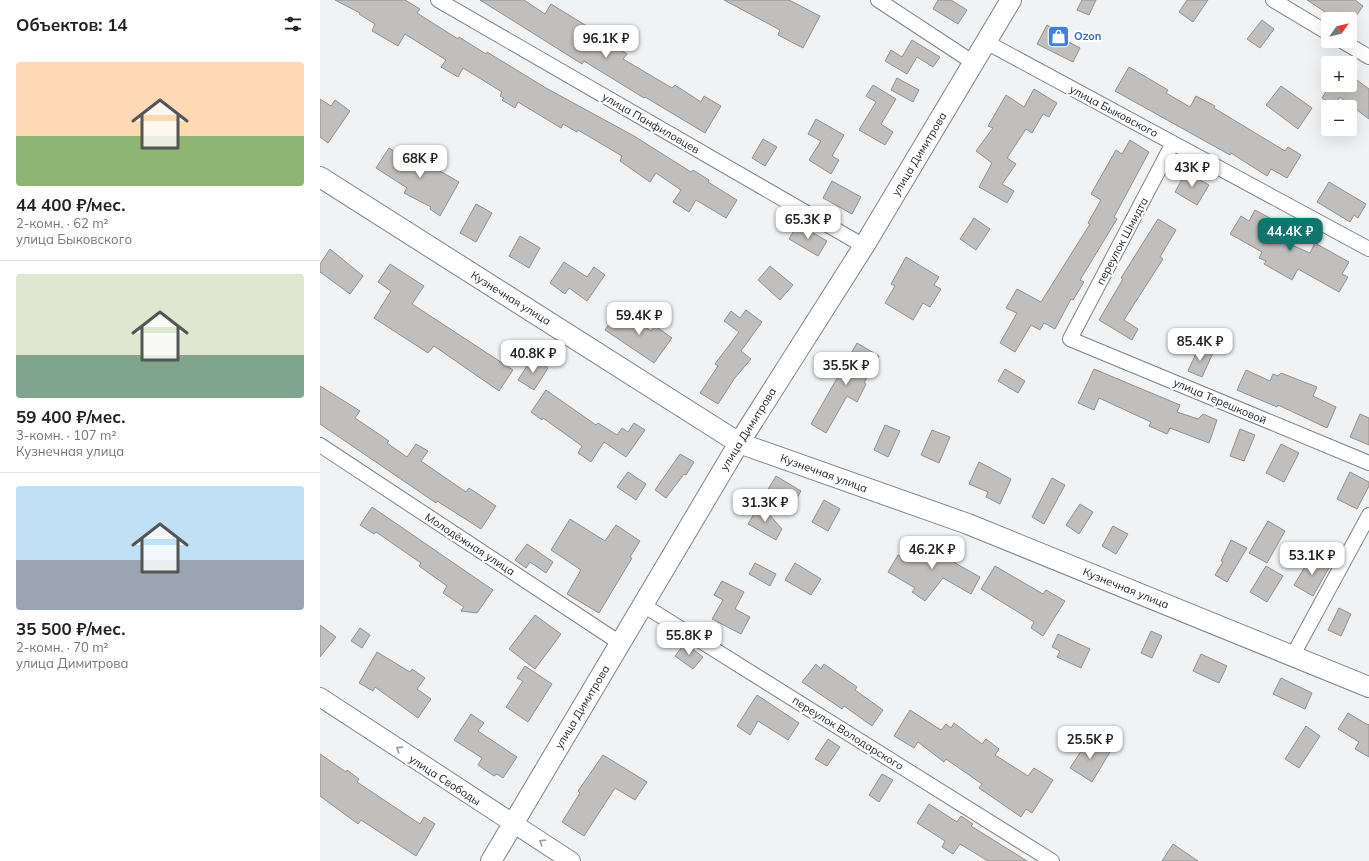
<!DOCTYPE html>
<html lang="ru">
<head>
<meta charset="utf-8">
<style>
	body { margin:0; font-family:Mulish,sans-serif; background:#f6f6f6; color:#222; height:100vh; display:flex; flex-direction:column; font-size:15px; white-space:nowrap }
	* { box-sizing:border-box; margin:0 }
	p { font-size:13px; color:#767676 }
	.icon { flex:none; width:22px; height:22px; fill:none; stroke:currentColor; stroke-width:2; stroke-linecap:round; stroke-linejoin:round }
	.map { position:relative; flex:1; overflow:hidden }
	.side { display:flex; flex-direction:column; background:#fff; width:320px }
	.side>* { flex:none }
	.needle { width:26px; rotate:56deg }
	.fabs { position:absolute; left:1001px; top:12px; display:grid; gap:8px }
	.fabs a { display:grid; place-items:center; width:36px; height:36px; border-radius:4px; background:#fff; box-shadow:0 4px 16px #0002; font-size:20px }
	.price { position:absolute; translate:-50% -34px; padding:0 9px; border-radius:8px; background:#fff; color:#222; font-size:13px; line-height:26px; filter:drop-shadow(0 1px 2px #0008) }
	.price::after { content:''; position:absolute; left:50%; top:24px; width:12px; height:9px; margin-left:-6px; background:inherit; clip-path:polygon(0 0,100% 0,50% 100%) }
	.price.on { background:#0f766e; color:#fff }
	ul { padding:0; list-style:none }
	li { display:grid; align-content:center; gap:8px; height:212px; padding:0 16px }
	li+li { border-top:1px solid #e0e0e0 }
	li span { display:grid; place-items:center; height:124px; border-radius:4px; color:#555 }
	li>.icon { margin-inline-start:auto }
	span .icon { width:72px; height:72px; fill:#fffc; stroke-width:1 }
	li b { font-size:17px }
	h2 { display:flex; justify-content:space-between; align-items:center; height:48px; padding:0 16px; font-size:17px }
	main { display:flex; flex:1; min-height:0 }
	.map>svg:first-child { display:block }
	.building { fill:#c1bfbd; stroke:#92908f }
	.lines { fill:none; stroke-linecap:round; stroke-linejoin:round }
	.minor-casing { stroke:#818385; stroke-width:16 }
	.tertiary-casing { stroke:#818385; stroke-width:20 }
	.secondary-casing { stroke:#818385; stroke-width:22 }
	.minor { stroke:#fff; stroke-width:14 }
	.tertiary { stroke:#fff; stroke-width:18 }
	.secondary { stroke:#fff; stroke-width:20 }
	.oneway { stroke:#9c9c9c }
	.labels { text-anchor:middle; dominant-baseline:central; stroke-width:4; stroke-linejoin:round; paint-order:stroke }
	.shop-label { font-size:11px; font-weight:bold; fill:#366cbe; stroke:#fff; text-anchor:start }
	.street-label { font-size:11px; fill:#232324; stroke:#fff }
</style>
</head>
<body>
<main>
<section class="side">
<h2>Объектов: 14<svg class="icon" aria-label="filters" viewBox="0 0 24 24"><path d="M4 7h16M4 17h16"/><circle cx="9" cy="7" r="2"/><circle cx="15" cy="17" r="2"/></svg></h2>
<ul>
<li><span style="background:linear-gradient(#ffd9b3 60%,#8fb573 0)"><svg class="icon" aria-label="home" viewBox="0 0 24 24"><path d="M3 11l9-7 9 7M6 9v11h12V9"/></svg></span><div><b>44 400 ₽/мес.</b><p>2-комн. · 62 m²</p><p>улица Быковского</p></div></li>
<li><span style="background:linear-gradient(#dfe7d0 65%,#7fa58c 0)"><svg class="icon" aria-label="home" viewBox="0 0 24 24"><path d="M3 11l9-7 9 7M6 9v11h12V9"/></svg></span><div><b>59 400 ₽/мес.</b><p>3-комн. · 107 m²</p><p>Кузнечная улица</p></div></li>
<li><span style="background:linear-gradient(#bfe0f5 60%,#9aa5b1 0)"><svg class="icon" aria-label="home" viewBox="0 0 24 24"><path d="M3 11l9-7 9 7M6 9v11h12V9"/></svg></span><div><b>35 500 ₽/мес.</b><p>2-комн. · 70 m²</p><p>улица Димитрова</p></div></li>
</ul>
</section>
<div class="map">
<svg width="1049" height="861" viewBox="0 0 1049 861">
	<rect width="100%" height="100%" fill="#f0f2f4"/>
	<!-- building -->
	<path class="building" d="M15 0H85L100 9 97 13 138 39 139 37 166 54 167 52 226 88 314 136 371 172 373 170 389 180 388 182 417 200 406 218 376 200 369 212 353 202 361 190 336 173 330 182 300 161 302 156 258 130 257 132 243 124 241 128 198 102 195 108 182 100 184 98 180 96 182 92 143 68 138 77 121 67 126 60 85 34 78 46 52 31 55 24 39 14 40 13Z
		M160 0H204L225 14 231 4 270 28 268 31 307 54 303 59 352 88 355 85 381 102 384 96 401 106 385 133 325 97 324 98 264 61 262 64Z
		M404 0H469L500 16 483 48 458 35 460 30Z
		M618 0H631L647 10 638 24 613 9Z
		M762 0H776L769 15 757 10Z
		M867 0H888L873 22 859 12Z
		M987 0H1035L1043 6 1034 19H1016Z
		M942 20 954 29 940 48 927 39Z
		M727 25 743 34 741 38 760 48 753 62 717 44Z
		M592 40 620 57 613 67 597 57 587 74 565 61 571 50 582 57Z
		M809 67 848 90 846 93 870 107 876 96 895 106 894 108 965 151 968 147 981 155 967 178 951 169 947 176 911 153 910 155 795 91Z
		M1030 75 1049 89V119L1020 97 1015 106 1002 98 1010 85H1030Z
		M577 78 599 90 593 102 571 90Z
		M553 85 576 99 561 124 573 132 565 145 539 130 556 102 546 96Z
		M961 86 992 108 978 129 946 105Z
		M714 89 737 103 729 117 723 114 712 133 706 129 687 158 696 164 682 184 694 191 687 203 659 187 672 163 656 151 673 128 668 126 686 95 704 107Z
		M0 99 11 106 15 100 30 111 8 143 0 137Z
		M496 119 524 135 512 156 519 160 511 174 489 160 501 141 488 134Z
		M443 139 457 147 445 166 432 158Z
		M810 140 829 152 794 217 797 219 760 280 764 282 753 300 751 299 735 329 724 323 720 330 711 325 695 352 680 343 697 313 686 308 697 289 721 302 770 224 768 223 781 200 771 194 796 150 802 154Z
		M69 148 97 166 106 148 117 154 111 166 139 182 120 216 110 209 111 207 84 193 87 188 56 168Z
		M866 172 889 185 877 205 855 192Z
		M512 181 541 197 532 214 503 198Z
		M1009 182 1046 204 1038 218 1034 215 1030 222 997 202Z
		M156 204 172 213 156 242 140 233Z
		M935 210 972 230 965 242 990 253 995 243 1029 262 1022 274 1028 277 1019 292 978 269 972 280 944 264 946 261 939 258 942 252 910 234 921 216 929 221Z
		M654 218 670 229 656 250 640 239Z
		M838 219 856 230 840 257 843 259 804 320 818 329 812 340 779 320 803 279 801 278Z
		M478 224 507 241 498 256 469 239Z
		M200 236 220 248 209 268 189 256Z
		M10 249 43 276 30 294 0 272V264Z
		M586 257 619 277 614 285 621 289 610 307 603 303 593 320 565 303 575 286 571 284Z
		M244 262 267 277 274 267 285 275 267 301 249 288 245 294 230 283Z
		M70 264 104 286 92 304 193 370 179 391 114 346 108 353 54 318 71 291 58 282Z
		M450 266 473 285 460 300 438 280Z
		M300 309 331 331 335 326 352 338 334 363 285 330Z
		M426 310 442 322 421 351 431 359 414 379 398 404 380 393 398 366 395 364 419 332 404 321 411 311 420 318Z
		M537 343 559 356 544 383 546 384 537 402 527 396 506 433 491 424Z
		M879 347 893 353 882 377 868 371Z
		M212 358 228 368 214 390 198 380Z
		M685 369 705 381 698 393 678 381Z
		M774 369 860 405 857 412 878 419 883 414 897 420 889 443 850 428 847 434 829 426 831 422 779 398 774 410 758 403Z
		M926 370 950 381 953 374 958 376 961 373 997 387 993 396 1016 407 1007 428 958 405 957 407 917 390Z
		M0 386 40 411 35 418 69 441 67 443 87 457 96 444 108 451 101 461 146 492 149 488 176 506 161 529 117 501 116 503 0 424Z
		M226 390 276 425 278 423 297 435 302 428 308 432 314 423 325 430 306 457 284 442 271 462 258 453 262 446 223 418 222 420 211 412Z
		M1040 414 1049 418V445L1030 437Z
		M565 425 580 431 568 457 554 450Z
		M920 429 935 435 924 461 910 456Z
		M612 430 630 437 619 463 601 455Z
		M961 444 979 453 964 482 946 473Z
		M360 454 374 462 366 475 364 474 346 498 335 490Z
		M659 462 691 479 680 504 666 497 668 492 649 484Z
		M308 472 326 484 316 500 297 487Z
		M1030 472 1049 482V486L1037 509 1017 499Z
		M456 476 481 491 470 510 444 496Z
		M732 478 745 485 724 524 712 517Z
		M504 500 520 509 508 531 492 522Z
		M440 504 462 529 456 540 428 524Z
		M760 504 773 512 759 534 746 525Z
		M52 507 173 590 157 613 141 611 144 607 123 593 127 586 99 566 101 563 56 532 54 534 40 525Z
		M250 519 285 541 296 525 320 541 310 557 312 558 279 613 247 594 261 570 231 550Z
		M948 521 965 531 947 563 929 553Z
		M793 526 808 534 796 554 782 546Z
		M605 538 625 548 638 558 635 563 660 577 651 594 623 578 605 601 592 592 595 588 568 572 578 555 587 561 591 553 596 555Z
		M911 540 927 548 907 582 895 575 903 562 901 561Z
		M207 544 233 562 226 573 210 562 206 568 195 560Z
		M992 555 1010 566 993 596 974 585Z
		M435 563 456 574 450 586 429 574Z
		M475 563 501 579 491 595 465 580Z
		M675 566 723 594 726 590 745 601 723 636 711 628 714 622 661 589Z
		M946 566 963 576 947 602 930 592Z
		M402 581 424 592 415 609 430 617 421 634 392 619 403 600 394 595Z
		M1019 608 1031 614 1021 636 1008 630Z
		M215 615 241 634 215 669 189 649Z
		M0 625 16 637 0 657Z
		M40 628 50 635 42 648 31 641Z
		M831 631 842 636 832 658 821 653Z
		M738 634 770 649 761 668 737 657 740 651 732 647Z
		M365 643 383 657 373 669 355 656Z
		M57 652 90 672 92 669 105 678 97 689 111 699 98 718 55 687 53 691 39 683Z
		M881 654 907 666 899 683 873 671Z
		M496 664 501 669 504 664 537 687 535 690 563 710 552 726 524 706 522 709 482 682Z
		M205 666 232 684 208 722 186 707 203 681 197 678Z
		M961 678 992 693 985 709 953 694Z
		M437 695 479 723 468 740 438 721 430 735 417 726Z
		M590 710 621 730 626 724 631 728 634 723 662 744 666 739 679 749 675 755 708 776 714 768 733 780 712 813 706 809 701 817 659 788 662 784 626 759 624 762 598 742 594 748 574 736Z
		M1028 713 1048 725 1049 724V757L1035 749 1039 742 1018 729Z
		M151 714 164 723 158 731 197 757 183 778 177 774 174 776 158 765 162 758 134 740Z
		M986 726 1000 736 979 768 965 759Z
		M508 739 520 747 507 766 495 759Z
		M769 739 790 752 772 782 750 768Z
		M0 754 26 772 27 770 39 779 37 782 100 824 104 817 115 824 96 856 41 820 38 824 0 796Z
		M283 755 327 782 315 800 295 788 264 836 242 822 260 793 258 791Z
		M562 774 573 780 559 802 549 795Z
		M609 804 637 822 641 816 653 824 651 826 707 861H668L640 844 633 854 622 847 625 841 597 823Z
		M853 844 878 861H842Z"/>
	<g class="lines">
		<defs>
			<path id="minor" d="M118 0 544 246
				M558 0 654 63
				M953 0 1008 33
				M1022 41 1049 57
				M666 42 1049 249
				M853 143 750 339 1049 463
				M0 445 300 643
				M323 605 732 861
				M973 655 1049 515"/>
			<path id="tertiary" d="M0 697 251 861"/>
			<path id="secondary" d="M0 177 419 443 648 524 1049 687
				M171 861 419 443 544 246 691 0"/>
		</defs>
		<!-- minor casing -->
		<use href="#minor" class="minor-casing"/>
		<!-- tertiary casing -->
		<use href="#tertiary" class="tertiary-casing"/>
		<!-- secondary casing -->
		<use href="#secondary" class="secondary-casing"/>
		<!-- minor -->
		<use href="#minor" class="minor"/>
		<!-- tertiary -->
		<use href="#tertiary" class="tertiary"/>
		<!-- secondary -->
		<use href="#secondary" class="secondary"/>
	</g>
	<!-- one-way arrows -->
	<defs><path id="oneway-chevron" d="M-2-3.5L2.5 0L-2 3.5" fill="none" stroke-width="1.6" stroke-linecap="round" stroke-linejoin="round"/></defs>
	<g class="oneway">
		<use href="#oneway-chevron" transform="translate(79 749) rotate(-147)"/>
		<use href="#oneway-chevron" transform="translate(222 842) rotate(-148)"/>
	</g>
	<!-- icons -->
	<defs>
		<symbol id="shop-square" viewBox="-11 -11 22 22"><rect x="-9" y="-9" width="18" height="18" rx="4" fill="#3f7fe0" stroke="#fff"/><path d="M-5-2.5h2.3a2.7 3.5 0 0 1 5.4 0H5L5.5 6h-11ZM-1.5-2.5h3a1.5 2.3 0 0 0-3 0Z" fill="#fff"/></symbol>
	</defs>
	<g fill-rule="evenodd">
		<use href="#shop-square" x="726" y="24" width="25" height="25"/>
	</g>
	<g class="labels">
		<!-- shop labels -->
		<g class="shop-label">
			<text x="754" y="36">Ozon</text>
		</g>
		<!-- street labels -->
		<g class="street-label">
			<text transform="translate(794 111) rotate(28)">улица Быковского</text>
			<text transform="translate(331 123) rotate(30)">улица Панфиловцев</text>
			<text transform="translate(599 154) rotate(-59)">улица Димитрова</text>
			<text transform="translate(802 241) rotate(-62)">переулок Шмидта</text>
			<text transform="translate(191 298) rotate(32)">Кузнечная улица</text>
			<text transform="translate(900 401) rotate(23)">улица Терешковой</text>
			<text transform="translate(428 429) rotate(-58)">улица Димитрова</text>
			<text transform="translate(504 473) rotate(20)">Кузнечная улица</text>
			<text transform="translate(150 544) rotate(33)">Молодёжная улица</text>
			<text transform="translate(806 588) rotate(22)">Кузнечная улица</text>
			<text transform="translate(262 707) rotate(-59)">улица Димитрова</text>
			<text transform="translate(528 733) rotate(32)">переулок Володарского</text>
			<text transform="translate(125 780) rotate(33)">улица Свободы</text>
		</g>
	</g>
</svg>
<div class="fabs">
<a><svg class="needle" viewBox="-14 -14 28 28"><path d="M0-13l5 13h-10z" fill="#e53935"/><path d="M0 13l5-13h-10z" fill="#767676"/></svg></a>
<a>+</a>
<a>−</a>
</div>
<b class="price" style="left:286px;top:59px">96.1K ₽</b>
<b class="price" style="left:100px;top:179px">68K ₽</b>
<b class="price" style="left:872px;top:188px">43K ₽</b>
<b class="price" style="left:488px;top:240px">65.3K ₽</b>
<b class="price on" style="left:970px;top:252px">44.4K ₽</b>
<b class="price" style="left:319px;top:336px">59.4K ₽</b>
<b class="price" style="left:880px;top:362px">85.4K ₽</b>
<b class="price" style="left:213px;top:374px">40.8K ₽</b>
<b class="price" style="left:526px;top:386px">35.5K ₽</b>
<b class="price" style="left:445px;top:523px">31.3K ₽</b>
<b class="price" style="left:612px;top:570px">46.2K ₽</b>
<b class="price" style="left:992px;top:576px">53.1K ₽</b>
<b class="price" style="left:369px;top:656px">55.8K ₽</b>
<b class="price" style="left:770px;top:760px">25.5K ₽</b>
</div>
</main>
</body>
</html>
